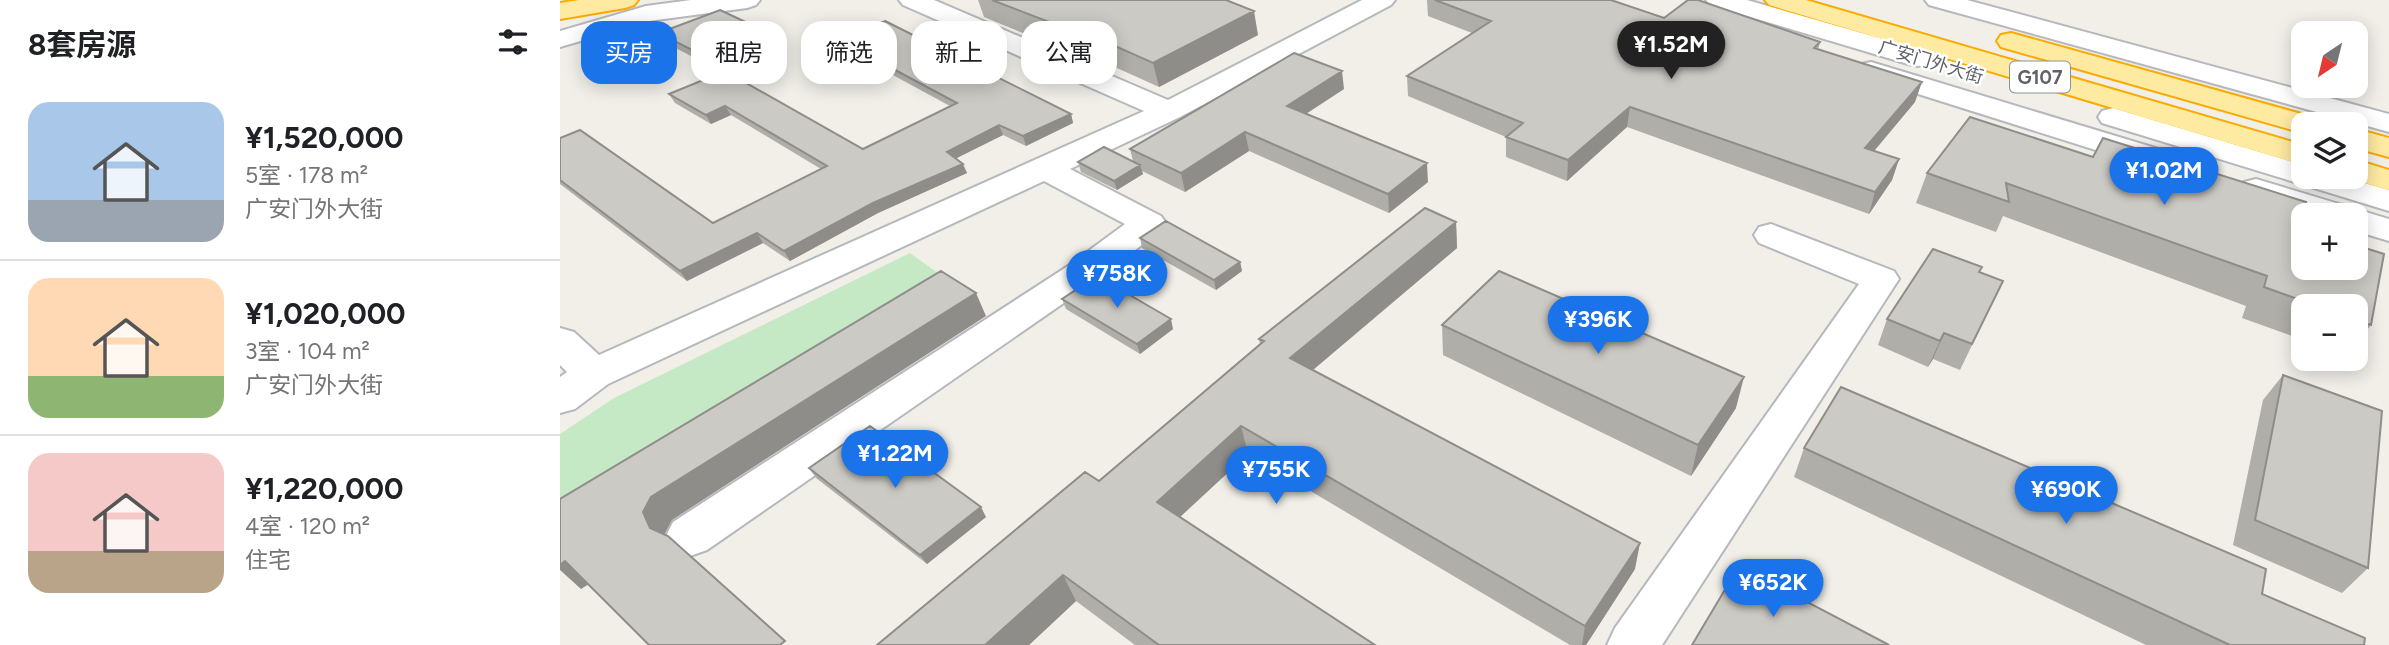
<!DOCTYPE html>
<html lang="zh">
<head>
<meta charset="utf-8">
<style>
	body { margin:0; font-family:Figtree,"Noto Sans SC",sans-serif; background:#f2f2f2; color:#202124; height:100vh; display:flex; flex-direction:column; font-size:26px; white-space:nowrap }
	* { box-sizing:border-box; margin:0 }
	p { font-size:23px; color:#757577 }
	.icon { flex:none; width:38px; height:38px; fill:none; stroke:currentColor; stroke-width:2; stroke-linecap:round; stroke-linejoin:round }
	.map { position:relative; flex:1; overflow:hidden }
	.side { display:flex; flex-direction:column; background:#fff; width:560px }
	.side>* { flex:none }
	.banner { position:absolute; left:21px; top:21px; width:665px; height:63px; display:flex; gap:14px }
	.needle { width:46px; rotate:215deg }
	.buttons { position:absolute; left:1731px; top:21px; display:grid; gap:14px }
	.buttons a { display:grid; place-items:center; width:77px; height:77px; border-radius:14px; background:#fff; box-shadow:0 4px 18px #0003; font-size:35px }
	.price { position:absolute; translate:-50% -60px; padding:0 16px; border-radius:24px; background:#1a73e8; color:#fff; font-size:23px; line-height:46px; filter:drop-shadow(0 2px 4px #0008) }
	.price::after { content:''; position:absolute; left:50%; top:42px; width:21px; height:16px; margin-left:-10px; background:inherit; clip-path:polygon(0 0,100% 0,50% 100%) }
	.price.active { background:#222; color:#fff }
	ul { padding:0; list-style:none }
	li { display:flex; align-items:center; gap:21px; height:175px; padding:0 28px }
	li+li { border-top:2px solid #e0e0e0 }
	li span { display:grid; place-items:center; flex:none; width:196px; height:140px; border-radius:21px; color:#555 }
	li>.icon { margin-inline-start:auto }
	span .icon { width:84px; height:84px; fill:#fffc; stroke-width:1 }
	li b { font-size:30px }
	h2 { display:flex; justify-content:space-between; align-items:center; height:84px; padding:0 28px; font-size:30px }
	.tag { padding:0 24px; border-radius:21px; background:#fff; box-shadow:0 4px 18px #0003; font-size:24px; line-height:63px }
	.tag.active { background:#1a73e8; color:#fff }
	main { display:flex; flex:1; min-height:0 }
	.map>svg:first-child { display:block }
	.green { fill:#c5e8c5 }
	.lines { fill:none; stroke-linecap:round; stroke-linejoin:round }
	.minor-casing { stroke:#b5b8bc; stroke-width:4 }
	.tertiary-casing { stroke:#b5b8bc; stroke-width:4 }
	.trunk-casing { stroke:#f9ab00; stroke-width:4 }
	.minor { fill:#fff; fill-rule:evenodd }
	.tertiary { fill:#fff; fill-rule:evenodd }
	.trunk { fill:#feeaa1; fill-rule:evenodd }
	.wall { fill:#afaea9 }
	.shaded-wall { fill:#8f8d8a }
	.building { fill:#cccac5; stroke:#8f8d8a; stroke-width:2 }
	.labels { text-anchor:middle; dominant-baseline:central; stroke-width:5; stroke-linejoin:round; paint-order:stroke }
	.far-street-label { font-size:18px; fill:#5f6368; stroke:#fff }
	.shield { fill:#fff; stroke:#8f9295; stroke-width:2 }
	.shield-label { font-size:19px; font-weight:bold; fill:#5f6368 }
</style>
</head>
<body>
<main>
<section class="side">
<h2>8套房源<svg class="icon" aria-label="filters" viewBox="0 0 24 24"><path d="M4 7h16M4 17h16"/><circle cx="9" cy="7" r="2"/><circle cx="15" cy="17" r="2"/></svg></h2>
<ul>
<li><span style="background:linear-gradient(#a9c7e8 70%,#9aa5b1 0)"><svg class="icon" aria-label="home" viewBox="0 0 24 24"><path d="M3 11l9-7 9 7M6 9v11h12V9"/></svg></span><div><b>¥1,520,000</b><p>5室 · 178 m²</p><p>广安门外大街</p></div></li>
<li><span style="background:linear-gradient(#ffd9b3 70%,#8fb573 0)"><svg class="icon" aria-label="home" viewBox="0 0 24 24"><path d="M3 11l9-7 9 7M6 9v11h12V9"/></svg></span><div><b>¥1,020,000</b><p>3室 · 104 m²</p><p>广安门外大街</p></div></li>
<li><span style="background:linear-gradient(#f6c9c9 70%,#b9a48a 0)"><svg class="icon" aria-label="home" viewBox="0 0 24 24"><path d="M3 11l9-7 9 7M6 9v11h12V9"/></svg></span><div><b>¥1,220,000</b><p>4室 · 120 m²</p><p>住宅</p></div></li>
</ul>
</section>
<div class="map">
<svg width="1829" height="645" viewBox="0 0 1829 645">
	<rect width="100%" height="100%" fill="#f1efe8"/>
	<!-- green -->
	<path class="green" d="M350 253 393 284 0 527V434L54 398Z"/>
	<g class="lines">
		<defs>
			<path id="minor" d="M339 0H374L608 100 802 0H835L831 5 620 117 510 169 601 216 606 223 601 230 534 282 147 550 130 556 113 550 106 536 113 522 508 266 565 224 484 181 48 384 15 409 0 413V377L7 372 0 365V328L14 332 39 355 584 111 343 5Z
				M1211 224 1334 271 1339 279 1102 645H1047L1055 628 1299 284 1199 243 1194 235 1199 227Z"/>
			<path id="tertiary" d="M131 0H200L196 5 187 8 89 21 0 47V31L86 6Z
				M1146 0H1187L1368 52 1372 58 1368 64 1358 66 1348 64 1150 5Z
				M1365 0H1407L1829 114V132L1369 5Z
				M1311 62 1602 150 1607 157 1602 164 1591 167 1580 164 1301 76 1297 70 1301 64Z
				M1553 108 1743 165V177H1783L1829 190V211L1542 123 1538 117 1542 111Z
				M1696 179 1829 219V241L1796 231V215H1745L1684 196 1679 189 1684 182Z"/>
			<path id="trunk" d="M19 0H78L74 5 65 8 0 19V3Z
				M1205 0H1246L1743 145V165L1209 5Z
				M1451 33 1756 118 1760 124H1743V133L1441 47 1437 41 1441 35Z
				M1796 129 1829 138V157L1796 148Z
				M1796 160 1829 170V190L1785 177H1796Z"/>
		</defs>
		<!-- minor casing -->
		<use href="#minor" class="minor-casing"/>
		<!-- tertiary casing -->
		<use href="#tertiary" class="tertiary-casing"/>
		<!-- trunk casing -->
		<use href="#trunk" class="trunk-casing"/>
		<!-- minor -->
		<use href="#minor" class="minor"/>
		<!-- tertiary -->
		<use href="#tertiary" class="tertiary"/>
		<!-- trunk -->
		<use href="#trunk" class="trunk"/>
	</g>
	<!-- wall -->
	<path class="wall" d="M418 0H666L698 35 599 87 515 49 509 52 424 17Z
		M867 0H1051L1104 18 1260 42 1258 50 1355 102 1314 151 1339 159 1332 180 1309 214 1067 127 1007 181 946 157V137L848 96 847 76 912 33 868 16Z
		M99 33 215 43 154 68 104 42Z
		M279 40 511 114 513 123 466 146 443 135 396 158 407 173 318 213 230 261 203 243 127 281 0 184V138L153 223 261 169 171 115 151 124 115 103 109 94 165 71 303 149 390 106 283 48Z
		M784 89 746 114 868 182 829 213 689 151 625 192 582 171 583 174 557 190 521 172 518 162 573 161 570 149Z
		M1533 157 1739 227 1811 325 1796 344V306H1743V340L1682 318 1686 306 1443 216 1436 232 1356 203 1367 173Z
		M896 222 897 248 753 370 1075 569 1026 645H1010L688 454 620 517 815 645H575L516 601 469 645H317L539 481 700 344 699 339Z
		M580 238 680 262 682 271 656 290 582 248Z
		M1419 273 1443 281 1400 370 1373 359 1368 367 1318 345 1327 319Z
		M502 299 613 329 580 354 506 309Z
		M882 325 1176 408 1131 476 883 355Z
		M1723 375 1808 568 1782 593 1673 545 1703 400Z
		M1244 448 1702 594 1804 645H1586L1234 477Z
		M249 468 426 517 367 564 256 478Z"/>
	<!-- shaded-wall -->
	<path class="shaded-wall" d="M694 11 698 35 599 87 593 63Z
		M508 25 515 49 509 52 502 27Z
		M211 34 215 43 154 68 149 59Z
		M782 71 784 89 730 124 727 106Z
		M1362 82 1355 102 1299 169 1305 148Z
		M165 106 171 115 151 124 146 115Z
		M1070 107 1067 127 1007 181 1008 160Z
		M511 114 513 123 466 146 463 136Z
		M439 125 443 135 391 161 387 152Z
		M685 132 689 151 625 192 621 173Z
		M1339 159 1332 180 1309 214 1315 192Z
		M867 163 868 182 829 213 828 194Z
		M403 164 407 173 318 213 230 261 224 251 313 203Z
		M580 165 583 174 557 190 554 181Z
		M896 222 897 248 735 385 730 358Z
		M197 233 203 243 127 281 120 271Z
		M680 262 682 271 656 290 654 280Z
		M416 293 426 316 112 520 104 535 90 528 83 512 91 497Z
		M611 319 613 329 580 354 577 344Z
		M1384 333 1373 359 1368 367 1380 341Z
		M1184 377 1176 408 1131 476 1138 445Z
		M681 426 688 454 607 529 597 502Z
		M421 507 426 517 367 564 360 555Z
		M1080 543 1075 569 1026 645H1022L1025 626Z
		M5 561 29 584 21 589 0 570V565Z
		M503 575 516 601 469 645H425Z"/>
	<!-- building -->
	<path class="building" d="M432 0H666L694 11 593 63 508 25 502 27Z
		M875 0H1051L1104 18 1128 0H1138L1260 42 1254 48 1362 82 1305 148 1339 159 1315 192 1070 107 1008 160 946 137 963 123 847 76 931 21Z
		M160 10 211 34 149 59 99 33Z
		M325 21 511 114 463 136 439 125 387 152 403 164 313 203 224 251 197 233 120 271 0 180V138L20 130 153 223 267 166 165 106 146 115 109 94 165 71 303 149 397 103 279 40Z
		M734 53 782 71 727 106 867 163 828 194 685 132 621 173 570 149Z
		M1410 117 1533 157 1543 138 1746 202 1739 227 1743 228V268H1796V245L1824 254 1811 325 1796 320V306H1757L1704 287 1707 276 1446 183 1449 202 1367 173Z
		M544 147 580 165 554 181 518 162Z
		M865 208 896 222 730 358 1080 543 1025 626 681 426 597 502 815 645H599L503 575 425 645H317L525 472 539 481 704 341 699 339Z
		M606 221 680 262 654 280 580 238Z
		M1373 249 1422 267 1419 272 1443 281 1412 344 1384 333 1380 341 1327 319Z
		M381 271 416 293 91 497 83 512 90 528 108 536 225 641 220 645H89L5 561 0 565V499Z
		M939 271 1184 377 1138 445 882 325Z
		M537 276 611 319 577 344 502 299Z
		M1723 375 1822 411 1808 568 1695 520Z
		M1281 387 1706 569 1702 594 1805 638 1804 645H1670L1244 448Z
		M310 426 421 507 360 555 249 468Z
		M1179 566 1329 645H1132Z"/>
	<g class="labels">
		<!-- far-street labels -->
		<g class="far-street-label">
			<text transform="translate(1371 62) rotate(17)">广安门外大街</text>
		</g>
		<!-- shield labels -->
		<rect class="shield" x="1450" y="61.5" width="60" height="31" rx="5"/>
		<g class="shield-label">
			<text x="1480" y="77">G107</text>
		</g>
	</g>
</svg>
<div class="buttons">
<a><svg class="needle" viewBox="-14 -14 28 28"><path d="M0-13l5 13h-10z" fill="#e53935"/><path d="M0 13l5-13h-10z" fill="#757577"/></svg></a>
<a><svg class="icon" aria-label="layers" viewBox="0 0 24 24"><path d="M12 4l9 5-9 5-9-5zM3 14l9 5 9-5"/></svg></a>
<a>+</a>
<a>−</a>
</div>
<b class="price active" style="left:1111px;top:81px">¥1.52M</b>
<b class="price" style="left:1604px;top:207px">¥1.02M</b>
<b class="price" style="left:557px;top:310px">¥758K</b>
<b class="price" style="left:1038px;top:356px">¥396K</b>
<b class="price" style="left:335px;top:490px">¥1.22M</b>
<b class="price" style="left:716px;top:506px">¥755K</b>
<b class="price" style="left:1506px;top:526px">¥690K</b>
<b class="price" style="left:1213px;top:619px">¥652K</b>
<div class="banner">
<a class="tag active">买房</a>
<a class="tag">租房</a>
<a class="tag">筛选</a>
<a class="tag">新上</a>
<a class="tag">公寓</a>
</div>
</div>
</main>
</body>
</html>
